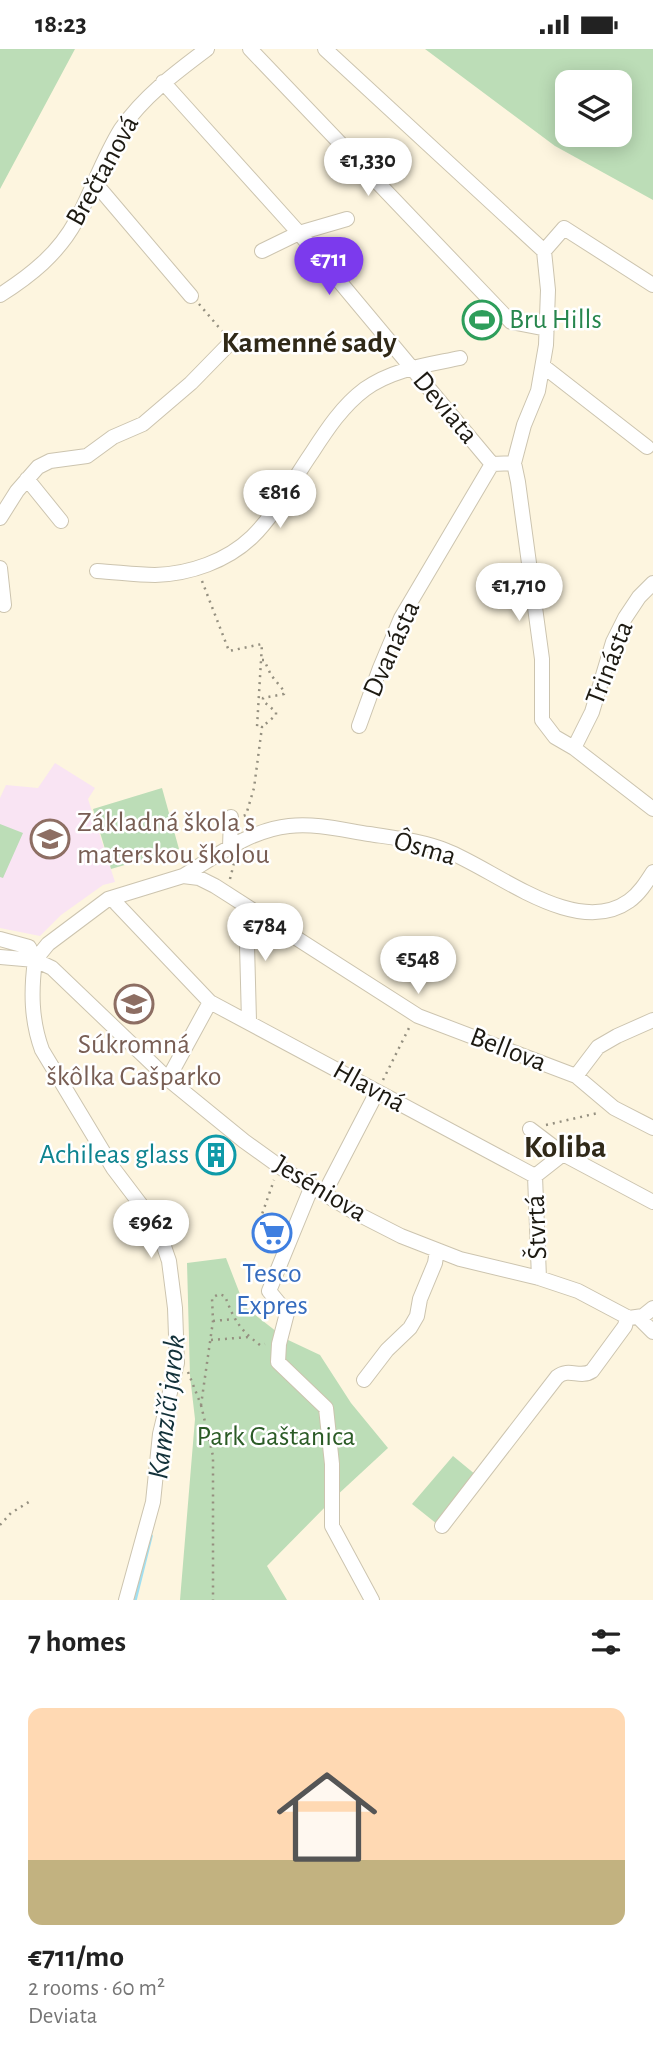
<!DOCTYPE html>
<html lang="en">
<head>
<meta charset="utf-8">
<style>
	body { margin:0; font-family:"Alegreya Sans",sans-serif; background:#f2f2f2; color:#222; height:100vh; display:flex; flex-direction:column; font-size:26px; white-space:nowrap }
	* { box-sizing:border-box; margin:0 }
	p { font-size:23px; color:#767676 }
	.icon { flex:none; width:38px; height:38px; fill:none; stroke:currentColor; stroke-width:2; stroke-linecap:round; stroke-linejoin:round }
	.map { position:relative; height:1551px; overflow:hidden }
	.details { display:flex; flex-direction:column; background:#fff; flex:1 }
	.details>* { flex:none }
	.tools { position:absolute; left:555px; top:21px; display:grid; gap:14px }
	.tools a { display:grid; place-items:center; width:77px; height:77px; border-radius:14px; background:#fff; box-shadow:0 4px 18px #0003; font-size:35px }
	.price { position:absolute; translate:-50% -60px; padding:0 16px; border-radius:24px; background:#fff; color:#222; font-size:23px; line-height:46px; filter:drop-shadow(0 2px 4px #0008) }
	.price::after { content:''; position:absolute; left:50%; top:42px; width:21px; height:16px; margin-left:-10px; background:inherit; clip-path:polygon(0 0,100% 0,50% 100%) }
	.price.active { background:#7c3aed; color:#fff }
	ul { padding:0; list-style:none }
	li { display:grid; align-content:center; gap:14px; height:371px; padding:0 28px }
	li span { display:grid; place-items:center; height:217px; border-radius:14px; color:#555 }
	li>.icon { margin-inline-start:auto }
	span .icon { width:126px; height:126px; fill:#fffc; stroke-width:1 }
	li b { font-size:30px }
	h2 { display:flex; justify-content:space-between; align-items:center; height:84px; padding:0 28px; font-size:30px }
	.status { display:flex; justify-content:space-between; align-items:center; height:49px; padding:0 35px; background:#fff; direction:ltr }
	.status svg { height:19px; fill:currentColor }
	.map>svg:first-child { display:block }
	.education { fill:#f9e4f3 }
	.green { fill:#bcddb7; fill-rule:evenodd }
	.lines { fill:none; stroke-linecap:round; stroke-linejoin:round }
	.stream { stroke:#a0dff1; stroke-width:3.5 }
	.minor-casing { stroke:#ccc4af; stroke-width:16 }
	.path { stroke:#959080; stroke-width:2.5; stroke-dasharray:2 5; stroke-linecap:butt }
	.minor { stroke:#fff; stroke-width:14 }
	.labels { text-anchor:middle; dominant-baseline:central; stroke-width:5; stroke-linejoin:round; paint-order:stroke }
	.street-label { font-size:28px; fill:#1d1a12; stroke:#fff }
	.leisure-label { font-size:28px; fill:#27864d; stroke:#fff; text-anchor:start }
	.education-label { font-size:28px; fill:#785e54; stroke:#fff; text-anchor:start }
	.culture-label { font-size:28px; fill:#0d838f; stroke:#fff; text-anchor:end }
	.shop-label { font-size:28px; fill:#366cbe; stroke:#fff }
	.park-label { font-size:28px; fill:#2b5b26; stroke:#fff }
	.neighbourhood-label { font-size:30px; font-weight:bold; fill:#302918; stroke:#fff }
	.water-label { font-size:30px; font-style:italic; fill:#13323a; stroke:#fff }
	.quarter-label { font-size:32px; font-weight:bold; fill:#302918; stroke:#fff }
</style>
</head>
<body>
<div class="status"><b>18:23</b><svg viewBox="0 0 49 12"><path d="M0 12V9h3v3zM5 12V6h3v6zM10 12V3h3v9zM15 12V0h3v12zM26 1h20v11H26zM47 4h2v5h-2z"/></svg></div>
<div class="map">
<svg width="653" height="1551" viewBox="0 0 653 1551">
	<rect width="100%" height="100%" fill="#fdf5df"/>
	<!-- education -->
	<path class="education" d="M55 714 95 739 88 750 115 833 103 836 61 866 40 887 0 879V749L6 736 38 739Z"/>
	<!-- green -->
	<path class="green" d="M0 0H75L0 140Z
		M425 0H653V151L555 97ZM567 33H620V86H567Z
		M162 739 179 800 111 820 93 760Z
		M0 775 23 784 3 829 0 828Z
		M226 1209 245 1258 286 1290 320 1306 351 1354 388 1399 334 1449 267 1517 287 1551H180L195 1370 190 1327 187 1214Z
		M453 1407 476 1426 437 1475 412 1455Z"/>
	<g class="lines">
		<!-- stream -->
		<path class="stream" d="M135 1551 151 1487"/>
		<defs>
			<path id="minor" d="M250 0 511 273 547 280
				M325 0 544 202 548 241 546 296 538 342 524 376 514 414 518 433 542 610V671L555 688 574 699 653 760
				M163 33 299 184 492 415 514 414
				M95 134 191 247
				M262 202 299 184 347 170
				M544 202 564 179 653 236
				M0 246C30 227 58 205 76 172 92 142 103 109 121 80 144 47 175 24 207 0
				M543 317 647 398
				M27 430 61 472
				M0 469 17 442 38 418 50 412 87 407 113 388 143 375 191 334 231 293
				M0 519 4 556
				M97 522C116 523 136 526 155 526 190 525 227 512 252 488 275 466 293 431 311 405 326 382 342 357 365 340 393 320 427 316 460 309
				M359 677 380 619 401 569 492 415
				M574 699 592 663 613 593 625 569 639 548 653 534
				M230 798 231 768
				M183 827C216 807 250 781 289 777 316 774 343 781 369 785 395 789 423 792 447 802 496 821 576 890 629 852 639 845 646 834 653 823
				M108 850 114 852 210 953 535 1127 563 1105 653 1153
				M246 857 249 972
				M0 890 29 898 35 911
				M0 908 35 911 52 919 168 1030 244 1092 283 1120 354 1163 401 1187 460 1210 539 1229 578 1242 629 1269 643 1267 653 1259
				M35 911 48 895 108 850 183 827 199 829 215 837 418 967 576 1027 614 1059 653 1079
				M35 911C31 942 31 971 42 1001L113 1119 157 1177 169 1212 175 1259 177 1314 160 1385 153 1453 126 1551
				M576 1027 598 998 617 987 653 971
				M168 1030 210 953
				M530 1080 563 1105
				M535 1127 539 1229
				M312 1137 269 1242 287 1264 279 1295 278 1313 326 1359 332 1415V1477L372 1551
				M324 1145 377 1043
				M638 1268 653 1283
				M364 1331 387 1301 410 1279 417 1267 420 1250 435 1214 437 1201
				M442 1477 557 1328C569 1318 580 1330 592 1322L625 1277 627 1268"/>
		</defs>
		<!-- minor casing -->
		<use href="#minor" class="minor-casing"/>
		<!-- path -->
		<path class="path" d="M199 255 222 282
			M202 532 229 602 262 595 257 678H262L254 739 246 766 243 767
			M262 611H264L271 626 284 642V645L263 649V652L276 663V666L262 678
			M230 830 235 810
			M383 1031 410 977
			M546 1076 598 1064
			M260 1171 274 1131
			M213 1272 234 1270
			M211 1291 249 1288
			M188 1323 201 1356 213 1272 212 1249 219 1245 225 1247C234 1271 240 1281 260 1296L265 1295
			M201 1356 213 1407V1551
			M0 1476 11 1464 32 1451"/>
		<!-- minor -->
		<use href="#minor" class="minor"/>
	</g>
	<!-- icons -->
	<defs>
		<symbol id="stadium-ring" viewBox="-11 -11 22 22"><circle r="9.5" fill="#fff" stroke="#2e9e5b" stroke-width="1.5"/><path d="M0-5a6.5 5 0 1 0 0 10a6.5 5 0 1 0 0-10ZM-3.5-1.8h7v3.6h-7Z" fill="#2e9e5b"/></symbol>
		<symbol id="school-ring" viewBox="-11 -11 22 22"><circle r="9.5" fill="#fff" stroke="#8d6e63" stroke-width="1.5"/><path d="M0-5L7-2L0 1L-7-2ZM-4 1L0 2.5L4 1V4Q0 6-4 4Z" fill="#8d6e63"/></symbol>
		<symbol id="building-ring" viewBox="-11 -11 22 22"><circle r="9.5" fill="#fff" stroke="#0f9aa8" stroke-width="1.5"/><path d="M-4-6H4V6H1V3H-1V6H-4ZM-2.5-4.3h1.7v1.8h-1.7ZM.8-4.3h1.7v1.8H.8ZM-2.5-1h1.7V.8h-1.7ZM.8-1h1.7V.8H.8Z" fill="#0f9aa8"/></symbol>
		<symbol id="supermarket-ring" viewBox="-11 -11 22 22"><circle r="9.5" fill="#fff" stroke="#3f7fe0" stroke-width="1.5"/><path d="M-6-5.5h2.5l.6 2H6L4.5 2H-2.5L-4.4-4H-6ZM-1.5 3.2a1.3 1.3 0 1 0 .1 0ZM3 3.2a1.3 1.3 0 1 0 .1 0Z" fill="#3f7fe0"/></symbol>
	</defs>
	<g fill-rule="evenodd">
		<use href="#stadium-ring" x="460" y="249" width="44" height="44"/>
		<use href="#school-ring" x="28" y="768" width="44" height="44"/>
		<use href="#school-ring" x="112" y="933" width="44" height="44"/>
		<use href="#building-ring" x="194" y="1084" width="44" height="44"/>
		<use href="#supermarket-ring" x="250" y="1162" width="44" height="44"/>
	</g>
	<g class="labels">
		<!-- street labels -->
		<g class="street-label">
			<text transform="translate(103 122) rotate(-61)">Brečtanová</text>
			<text transform="translate(445 359) rotate(50)">Deviata</text>
			<text transform="translate(392 600) rotate(-66)">Dvanásta</text>
			<text transform="translate(610 614) rotate(-69)">Trinásta</text>
			<text transform="translate(425 800) rotate(16)">Ôsma</text>
			<text transform="translate(508 1001) rotate(21)">Bellova</text>
			<text transform="translate(369 1038) rotate(29)">Hlavná</text>
			<text transform="translate(320 1140) rotate(31)">Jeséniova</text>
			<text transform="translate(537 1178) rotate(-92)">Štvrtá</text>
		</g>
		<!-- leisure labels -->
		<g class="leisure-label">
			<text x="509" y="271">Bru Hills</text>
		</g>
		<!-- education labels -->
		<g class="education-label">
			<text x="77" y="774">Základná škola s<tspan x="77" dy="32">materskou školou</tspan></text>
			<text x="134" y="996" text-anchor="middle">Súkromná<tspan x="134" dy="32">škôlka Gašparko</tspan></text>
		</g>
		<!-- culture labels -->
		<g class="culture-label">
			<text x="189" y="1106">Achileas glass</text>
		</g>
		<!-- shop labels -->
		<g class="shop-label">
			<text x="272" y="1225">Tesco<tspan x="272" dy="32">Expres</tspan></text>
		</g>
		<!-- park labels -->
		<g class="park-label">
			<text x="276" y="1388">Park Gaštanica</text>
		</g>
		<!-- neighbourhood labels -->
		<g class="neighbourhood-label">
			<text x="309" y="294">Kamenné sady</text>
		</g>
		<!-- water labels -->
		<g class="water-label">
			<text transform="translate(167 1358) rotate(-83)">Kamzičí jarok</text>
		</g>
		<!-- quarter labels -->
		<g class="quarter-label">
			<text x="565" y="1098">Koliba</text>
		</g>
	</g>
</svg>
<div class="tools">
<a><svg class="icon" aria-label="layers" viewBox="0 0 24 24"><path d="M12 4l9 5-9 5-9-5zM3 14l9 5 9-5"/></svg></a>
</div>
<b class="price" style="left:368px;top:149px">€1,330</b>
<b class="price active" style="left:329px;top:248px">€711</b>
<b class="price" style="left:280px;top:481px">€816</b>
<b class="price" style="left:519px;top:574px">€1,710</b>
<b class="price" style="left:265px;top:914px">€784</b>
<b class="price" style="left:418px;top:947px">€548</b>
<b class="price" style="left:151px;top:1211px">€962</b>
</div>
<section class="details">
<h2>7 homes<svg class="icon" aria-label="filters" viewBox="0 0 24 24"><path d="M4 7h16M4 17h16"/><circle cx="9" cy="7" r="2"/><circle cx="15" cy="17" r="2"/></svg></h2>
<ul>
<li><span style="background:linear-gradient(#ffd9b3 70%,#c2b280 0)"><svg class="icon" aria-label="home" viewBox="0 0 24 24"><path d="M3 11l9-7 9 7M6 9v11h12V9"/></svg></span><div><b>€711/mo</b><p>2 rooms · 60 m²</p><p>Deviata</p></div></li>
</ul>
</section>
</body>
</html>
